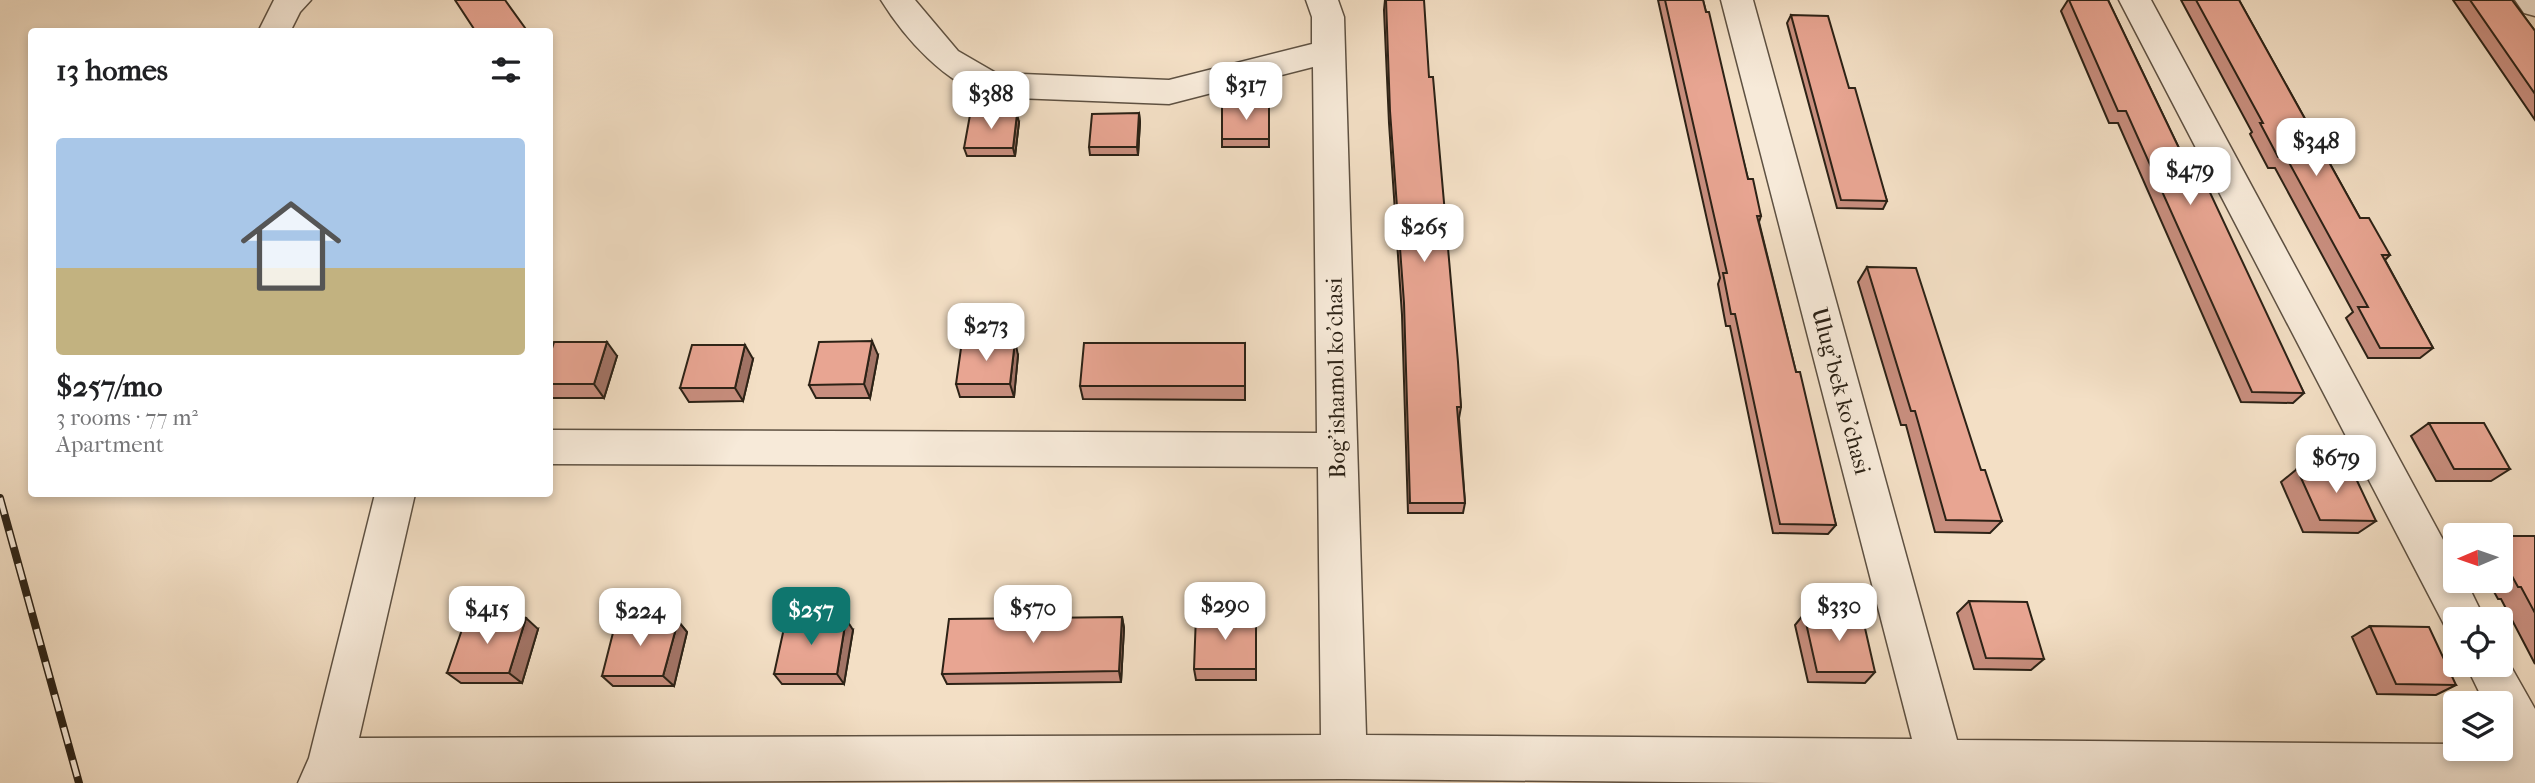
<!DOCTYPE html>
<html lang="en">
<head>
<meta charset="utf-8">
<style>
	body { margin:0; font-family:"IM FELL French Canon",serif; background:#f6f6f6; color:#202124; height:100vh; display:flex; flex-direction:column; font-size:26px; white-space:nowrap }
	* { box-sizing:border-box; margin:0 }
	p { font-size:23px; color:#757577 }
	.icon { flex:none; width:38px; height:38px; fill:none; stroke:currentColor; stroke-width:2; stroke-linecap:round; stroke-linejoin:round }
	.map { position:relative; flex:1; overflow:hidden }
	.sheet { position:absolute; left:28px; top:28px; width:525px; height:469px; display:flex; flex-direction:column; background:#fff; border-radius:7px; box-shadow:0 4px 10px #0003 }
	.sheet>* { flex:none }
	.needle { width:46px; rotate:268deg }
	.tools { position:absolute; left:2443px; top:523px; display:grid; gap:14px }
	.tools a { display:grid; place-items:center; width:70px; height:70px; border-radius:7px; background:#fff; box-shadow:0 4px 10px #0003; font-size:35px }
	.price { position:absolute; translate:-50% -60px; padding:0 16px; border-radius:14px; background:#fff; color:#222; font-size:23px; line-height:46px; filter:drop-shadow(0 2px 4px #0008) }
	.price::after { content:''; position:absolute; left:50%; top:42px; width:21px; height:16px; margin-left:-10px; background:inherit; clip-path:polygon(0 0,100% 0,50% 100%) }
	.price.current { background:#0f766e; color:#fff }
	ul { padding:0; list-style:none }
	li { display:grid; align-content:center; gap:14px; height:371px; padding:0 28px }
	li span { display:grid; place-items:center; height:217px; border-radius:7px; color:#555 }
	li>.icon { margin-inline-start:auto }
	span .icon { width:126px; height:126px; fill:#fffc; stroke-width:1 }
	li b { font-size:30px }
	h2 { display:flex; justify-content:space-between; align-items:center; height:84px; padding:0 28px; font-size:30px }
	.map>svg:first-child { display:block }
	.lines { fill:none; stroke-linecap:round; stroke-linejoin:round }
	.street-casing { stroke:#5e5142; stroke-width:3 }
	.street { fill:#f7ead9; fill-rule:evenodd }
	.rail-casing { stroke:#2c2216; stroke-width:8 }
	.rail { stroke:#f7ead9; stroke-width:5; stroke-dasharray:17; stroke-linecap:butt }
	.wall { fill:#c88e7e; stroke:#2c2216; stroke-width:2 }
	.shaded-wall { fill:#a27466; stroke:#2c2216; stroke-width:2 }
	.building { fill:#e8a592; stroke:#2c2216; stroke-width:2 }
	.labels { text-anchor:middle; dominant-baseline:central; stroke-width:6; stroke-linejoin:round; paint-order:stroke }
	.street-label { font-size:23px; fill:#2c2216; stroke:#f7ead9 }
</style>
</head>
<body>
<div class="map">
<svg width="2535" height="783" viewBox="0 0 2535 783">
	<rect width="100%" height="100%" fill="#f3dfc5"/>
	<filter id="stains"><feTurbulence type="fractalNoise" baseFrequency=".00286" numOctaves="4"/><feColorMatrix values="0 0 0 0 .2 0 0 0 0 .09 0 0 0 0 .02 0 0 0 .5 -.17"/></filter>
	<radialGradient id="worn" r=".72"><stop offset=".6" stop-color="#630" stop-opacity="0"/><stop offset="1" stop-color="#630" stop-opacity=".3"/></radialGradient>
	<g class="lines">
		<defs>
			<path id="street" d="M274 0H311L300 12 290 32H258Z
				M881 0H915L958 51 996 73 1169 80 1312 44V17L1306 0H1338L1344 17 1345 51 1366 735 1912 739 1721 0H1753L1957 740 2455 744V749H2501V744H2506L2501 734V704H2485L2466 665H2501V649L2535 709V783H1790L1344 779 298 783 309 758 375 494H415L359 738 1321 735 1318 467 550 464V430L1317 433 1313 67 1169 104 990 97C946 84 905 39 881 0Z
				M2119 0H2151L2455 562V581H2466L2485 620H2455V636L2449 634Z
				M2515 0H2535V16L2524 13Z"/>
		</defs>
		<!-- street casing -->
		<use href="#street" class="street-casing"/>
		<!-- street -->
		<use href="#street" class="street"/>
		<defs>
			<path id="rail" d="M0 498 79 783"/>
		</defs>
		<!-- rail casing -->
		<use href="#rail" class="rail-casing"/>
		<!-- rail -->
		<use href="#rail" class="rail"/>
	</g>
	<!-- wall -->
	<path class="wall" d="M1385 0 1429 77 1461 407 1459 418 1465 503 1463 513H1408L1402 315 1389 123 1384 10Z
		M1658 0H1703L1748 179 1761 216 1759 222 1796 372 1836 525 1828 534 1773 533 1730 326H1726L1718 284 1720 278Z
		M2068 0H2108L2188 167 2304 393 2293 403 2241 402 2118 123H2109L2061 11Z
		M2181 0H2239L2360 218 2390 255 2385 260 2433 348 2420 358H2368L2346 318 2353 312 2275 168H2268L2250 134 2252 132Z
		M2453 0H2512L2535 31V120Z
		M1791 15 1849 88 1887 201 1883 209 1837 208 1787 23Z
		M1222 106H1269V147H1222Z
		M1139 113 1140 122 1138 155H1090L1089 147Z
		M1019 122 1015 156H967L964 148Z
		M1867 267 1981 470 2002 521 1990 533 1935 532 1906 425H1901L1858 282Z
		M1245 343V400L1083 399 1080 386Z
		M550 355 617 356 604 398H550Z
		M878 355 870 398H816L809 385Z
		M1018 355 1014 397H960L956 384Z
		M753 359 743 401 689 402 680 388Z
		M2429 423 2510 469 2491 481H2436L2411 436Z
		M2297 469 2376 521 2358 533 2303 532 2281 482Z
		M2501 536H2535V664L2501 599H2498L2488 581H2501Z
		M1969 601 2044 659 2031 670 1974 669 1957 613Z
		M1804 614 1875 672 1865 683 1808 682 1795 625Z
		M1256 615V680H1196L1194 669Z
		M1122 617 1124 628 1121 682 947 684 942 674Z
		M678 621 687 632 674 686H613L602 676Z
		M2370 626 2456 685 2436 695 2377 694 2352 637Z
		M538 629 522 683H461L447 673Z
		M853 630 844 684H782L774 674Z"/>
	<!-- shaded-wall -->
	<path class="shaded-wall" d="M1139 113 1140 122 1138 155 1137 147Z
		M1017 114 1019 122 1015 156 1013 148Z
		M872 341 878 355 870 398 864 384Z
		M1015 341 1018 355 1014 397 1010 384Z
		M607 342 617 356 604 398 594 384Z
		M745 345 753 359 743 401 735 388Z
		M1122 617 1124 628 1121 682 1119 671Z
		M526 618 538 629 522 683 509 673Z
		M846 619 853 630 844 684 837 674Z
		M678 621 687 632 674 686 663 676Z"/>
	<!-- building -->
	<path class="building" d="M455 0H505L528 32H476Z
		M1386 0H1424L1429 77H1433L1458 362 1461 407H1457L1465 503H1410L1404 303 1390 111Z
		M1665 0H1703L1706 12H1709L1748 179H1753L1761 216H1757L1796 372H1800L1836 525 1780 524 1735 314H1731L1723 273H1727Z
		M2069 0H2108L2188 167H2198L2304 393 2252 392 2126 111H2118Z
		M2196 0H2239L2360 218H2369L2390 255H2382L2433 348H2380L2358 307H2368L2286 157H2278L2260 123H2263Z
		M2470 0H2512L2535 31V94Z
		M1791 15 1828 16 1849 88H1855L1887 201 1841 200Z
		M1222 106H1269V139H1222Z
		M1139 113 1137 147H1089L1092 114Z
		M1017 114 1013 148H964L970 115Z
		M1867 267 1916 268 1981 470H1985L2002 521 1946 520 1915 411H1911Z
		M872 341 864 384 809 385 819 342Z
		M962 341H1015L1010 384H956Z
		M554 342H607L594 384H550V355Z
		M1084 343H1245V386H1080Z
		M692 345H745L735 388H680Z
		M2429 423H2484L2510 469H2454Z
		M2297 469 2352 470 2376 521 2320 520Z
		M2501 536H2535V613L2521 587H2518L2501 556Z
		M1969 601 2027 602 2044 659 1986 658Z
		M1804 614 1862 615 1875 672H1817Z
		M1196 615H1256V669H1194Z
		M1122 617 1119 671 942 674 949 619Z
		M466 618H526L509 673H447Z
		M786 619H846L837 674H774Z
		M616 621H678L663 676H602Z
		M2370 626 2429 627 2456 685 2396 684Z"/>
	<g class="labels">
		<!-- street labels -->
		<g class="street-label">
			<text transform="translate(1336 378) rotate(-91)">Bog'ishamol ko'chasi</text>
			<text transform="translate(1841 391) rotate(75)">Ulug'bek ko'chasi</text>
		</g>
	</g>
	<rect width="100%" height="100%" filter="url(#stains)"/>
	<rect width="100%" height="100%" fill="url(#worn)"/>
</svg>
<div class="tools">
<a><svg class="needle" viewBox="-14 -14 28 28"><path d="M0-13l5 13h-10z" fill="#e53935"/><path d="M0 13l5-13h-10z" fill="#757577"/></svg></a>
<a><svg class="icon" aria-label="locate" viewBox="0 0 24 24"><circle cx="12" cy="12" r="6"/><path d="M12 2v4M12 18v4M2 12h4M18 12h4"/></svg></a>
<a><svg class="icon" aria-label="layers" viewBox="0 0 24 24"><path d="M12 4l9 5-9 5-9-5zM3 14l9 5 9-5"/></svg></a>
</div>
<b class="price" style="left:1246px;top:122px">$317</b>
<b class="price" style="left:991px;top:131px">$388</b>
<b class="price" style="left:2316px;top:178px">$348</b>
<b class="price" style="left:2190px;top:207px">$479</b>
<b class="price" style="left:1424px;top:264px">$265</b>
<b class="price" style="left:986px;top:363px">$273</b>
<b class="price" style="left:2336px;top:495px">$679</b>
<b class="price" style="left:1225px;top:642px">$290</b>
<b class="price" style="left:1839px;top:643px">$330</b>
<b class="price" style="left:1033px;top:645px">$570</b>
<b class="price" style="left:487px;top:646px">$415</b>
<b class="price current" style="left:811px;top:647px">$257</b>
<b class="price" style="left:640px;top:648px">$224</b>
<section class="sheet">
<h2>13 homes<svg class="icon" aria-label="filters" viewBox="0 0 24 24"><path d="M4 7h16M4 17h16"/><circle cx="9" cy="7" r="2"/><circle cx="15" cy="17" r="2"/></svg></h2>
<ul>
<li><span style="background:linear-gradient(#a9c7e8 60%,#c2b280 0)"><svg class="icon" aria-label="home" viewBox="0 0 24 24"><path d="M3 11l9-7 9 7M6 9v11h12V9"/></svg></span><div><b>$257/mo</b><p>3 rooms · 77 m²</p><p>Apartment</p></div></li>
</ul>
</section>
</div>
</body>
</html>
